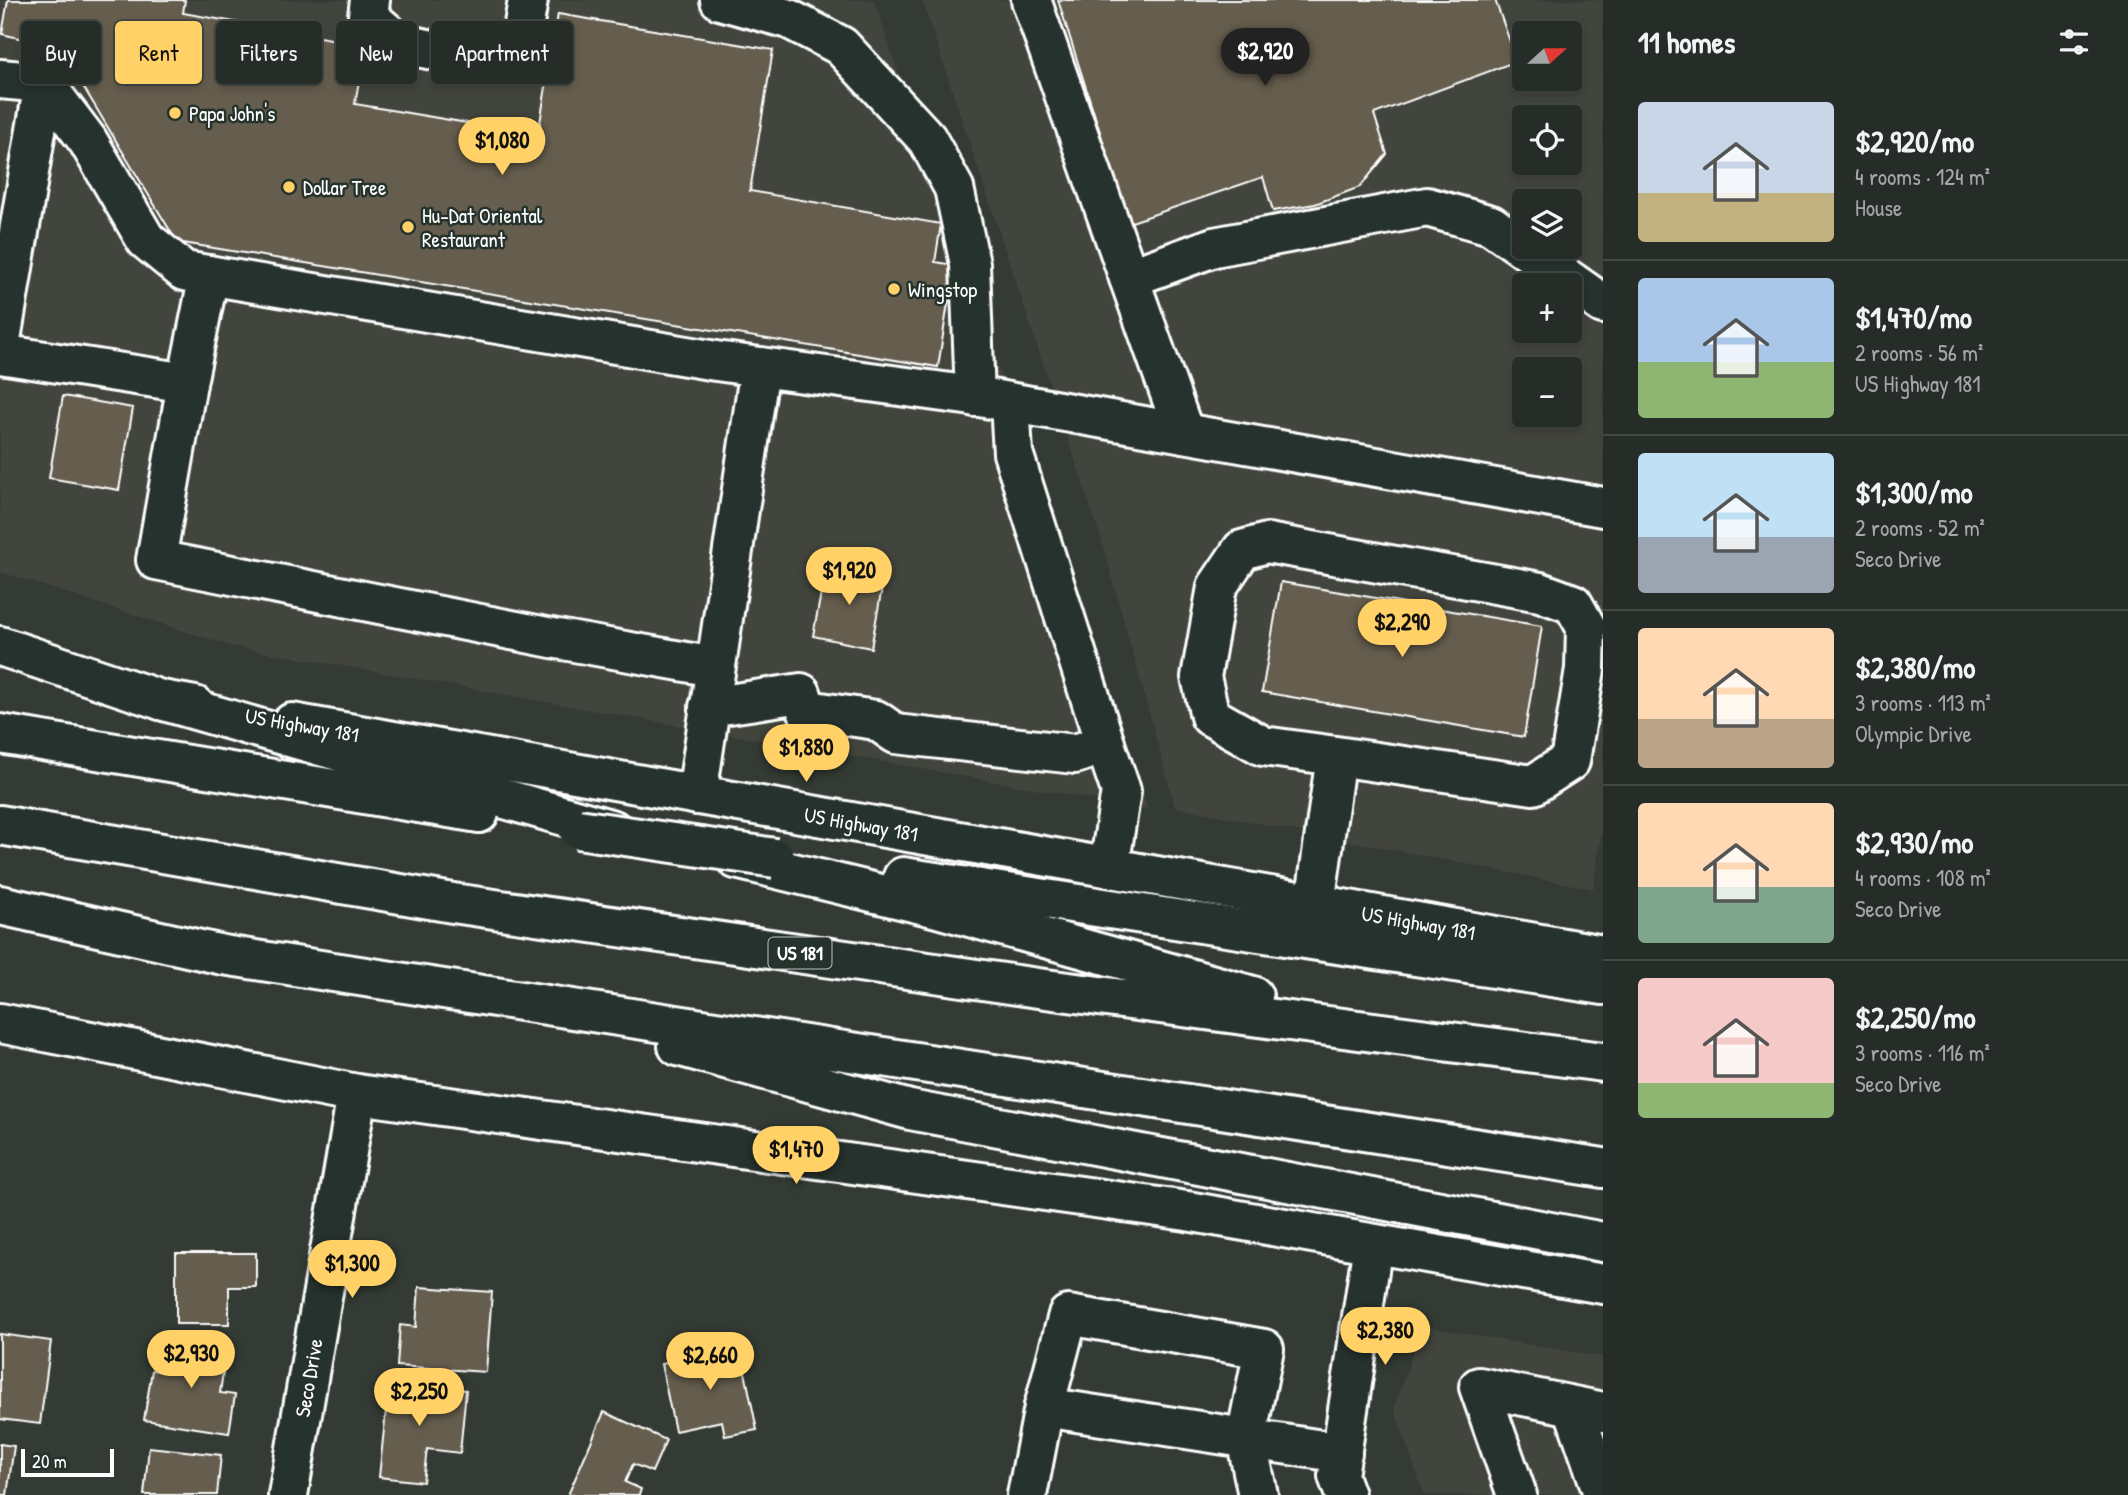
<!DOCTYPE html>
<html lang="en">
<head>
<meta charset="utf-8">
<style>
	body { margin:0; font-family:"Patrick Hand",sans-serif; background:#2e342f; color:#f1f3f6; height:100vh; display:flex; flex-direction:column; font-size:26px; white-space:nowrap }
	* { box-sizing:border-box; margin:0 }
	p { font-size:23px; color:#a4a7a7 }
	.icon { flex:none; width:38px; height:38px; fill:none; stroke:currentColor; stroke-width:2; stroke-linecap:round; stroke-linejoin:round }
	.map { position:relative; flex:1; overflow:hidden }
	.details { display:flex; flex-direction:column; background:#262c27; width:525px }
	.details>* { flex:none }
	.hud { position:absolute; left:21px; top:21px; width:665px; height:63px; display:flex; gap:14px }
	.needle { width:46px; rotate:69deg }
	.controls { position:absolute; left:1512px; top:21px; display:grid; gap:14px }
	.controls a { display:grid; place-items:center; width:70px; height:70px; border-radius:7px; background:#262c27; box-shadow:0 4px 10px #0003,0 0 0 2px #424844; font-size:35px }
	.scale { position:absolute; left:21px; bottom:18px; width:93px; box-sizing:border-box; padding-left:7px; border:4px solid #fff; border-top:0; font-size:19px; line-height:24px; white-space:nowrap; color:#fff; -webkit-text-stroke:5px #26332d; paint-order:stroke }
	.price { position:absolute; translate:-50% -60px; padding:0 16px; border-radius:24px; background:#ffd166; color:#111; font-size:23px; line-height:46px; filter:drop-shadow(0 2px 4px #0008) }
	.price::after { content:''; position:absolute; left:50%; top:42px; width:21px; height:16px; margin-left:-10px; background:inherit; clip-path:polygon(0 0,100% 0,50% 100%) }
	.price.current { background:#222; color:#fff }
	ul { padding:0; list-style:none }
	li { display:flex; align-items:center; gap:21px; height:175px; padding:0 35px }
	li+li { border-top:2px solid #424844 }
	li span { display:grid; place-items:center; flex:none; width:196px; height:140px; border-radius:7px; color:#555 }
	li>.icon { margin-inline-start:auto }
	span .icon { width:84px; height:84px; fill:#fffc; stroke-width:1 }
	li b { font-size:30px }
	h2 { display:flex; justify-content:space-between; align-items:center; height:84px; padding:0 35px; font-size:30px }
	.chip { padding:0 24px; border-radius:7px; background:#262c27; box-shadow:0 4px 10px #0003,0 0 0 2px #424844; font-size:24px; line-height:63px }
	.chip.current { background:#ffd166; color:#111 }
	main { display:flex; flex:1; min-height:0 }
	.map>svg:first-child { display:block }
	.built { fill:#42453c; fill-rule:evenodd }
	.building { fill:#655d4e; stroke:#fff; stroke-width:2 }
	.lines { fill:none; stroke-linecap:round; stroke-linejoin:round }
	.minor-casing { stroke:#fff; stroke-width:44 }
	.major-casing { stroke:#fff; stroke-width:44 }
	.highway-casing { stroke:#fff; stroke-width:44 }
	.minor { stroke:#26332d; stroke-width:38 }
	.major { stroke:#26332d; stroke-width:38 }
	.highway { stroke:#26332d; stroke-width:38 }
	.highway-bridge-casing { stroke:#fff; stroke-width:44; stroke-linecap:butt }
	.highway-bridge { stroke:#26332d; stroke-width:38 }
	.poi-dot { fill:#ffd166; stroke:#26332d; stroke-width:2.5 }
	.labels { text-anchor:middle; dominant-baseline:central; stroke-width:5; stroke-linejoin:round; paint-order:stroke }
	.shield { fill:#26332d; stroke:#bec2c0; stroke-width:2 }
	.shield-label { font-size:19px; font-weight:bold; fill:#fff }
	.poi-label { font-size:21px; fill:#fff; stroke:#26332d; text-anchor:start }
	.street-label { font-size:21px; fill:#fff; stroke:#26332d }
</style>
</head>
<body>
<main>
<div class="map">
<svg width="1603" height="1495" viewBox="0 0 1603 1495">
	<rect width="100%" height="100%" fill="#333b34"/>
	<filter id="ink" filterUnits="userSpaceOnUse"><feTurbulence type="fractalNoise" baseFrequency=".0143" numOctaves="2"/><feDisplacementMap in="SourceGraphic" scale="14" xChannelSelector="R" yChannelSelector="G"/><feConvolveMatrix kernelMatrix="1 2 1 2 8 2 1 2 1" color-interpolation-filters="sRGB"/></filter>
	<g filter="url(#ink)">
		<!-- built -->
		<path class="built" d="M0 0H874L1148 809 231 646 0 572Z
			M922 0H1603V823L1593 889 1175 807 1101 538ZM1524 33H1570V79H1524ZM1524 117H1570V163H1524ZM1524 201H1570V247H1524ZM1524 285H1570V331H1524ZM1524 369H1570V415H1524Z
			M1421 1326 1603 1357V1495H1424L1394 1408Z"/>
		<!-- building -->
		<path class="building" d="M8 0H185L183 13 365 45 355 104 538 135 558 14 773 50 750 191 941 224 935 262 954 265 938 367 177 242 60 48 2 34Z
			M1058 0H1495L1517 61 1374 114 1387 154 1360 187 1315 204 1273 211 1263 177 1129 223Z
			M63 396 133 408 119 490 49 478Z
			M826 566 884 577 871 648 813 636Z
			M1281 582 1542 626 1524 737 1262 692Z
			M176 1253H256V1287H229V1324H176Z
			M419 1287 492 1292 486 1372 397 1366 400 1325 416 1327Z
			M0 1334 51 1341 40 1424 0 1419Z
			M170 1342 226 1351 220 1393 235 1395 229 1433 144 1420 152 1370 165 1372Z
			M740 1348 757 1430 725 1436 722 1421 675 1431 661 1364Z
			M389 1382 466 1390 460 1453 427 1449 423 1482 379 1477Z
			M604 1412 666 1440 652 1472 633 1464 625 1482 641 1489 639 1495H568Z
			M0 1444 14 1446 7 1495H0Z
			M149 1447 221 1455 217 1495H144Z"/>
		<g class="lines">
			<defs>
				<g id="minor">
					<path d="M370 0 368 16 399 43 456 55 521 42 528 0"/>
					<path d="M720 0 789 19 841 46 927 139 954 188 970 264 975 397"/>
					<path d="M1031 0 1129 278"/>
					<path d="M0 79 44 83 88 141 146 240 184 271 716 361 980 397 1603 507"/>
					<path d="M0 345 44 83"/>
					<path d="M0 354 187 383 209 275"/>
					<path d="M187 383 156 560 552 638 714 667"/>
					<path d="M1010 403 1013 453 1105 744"/>
					<path d="M1184 433 1129 278 1214 247 1427 207 1491 225 1603 304"/>
					<path d="M709 707 801 693 807 710 876 720 896 734 1075 754 1105 744 1121 791 1109 868"/>
					<path d="M697 795 760 367"/>
					<path d="M1315 904 1336 756 1533 785 1570 761 1585 669 1586 627 1573 604 1540 592 1267 543 1242 550 1217 587 1201 677 1210 716 1263 746 1336 756"/>
					<path d="M1044 1407 1068 1315 1264 1349 1246 1438 1258 1495"/>
					<path d="M1573 1407 1603 1493"/>
					<path id="s1" d="M288 1495 357 1094"/>
					<path d="M1027 1495 1044 1407 1342 1453"/>
					<path d="M1345 1495 1338 1476 1373 1244"/>
					<path d="M1517 1495 1479 1387 1603 1412"/>
				</g>
				<g id="major">
					<path d="M0 646 161 700 195 706"/>
					<path id="s2" d="M292 723 1603 955"/>
					<path d="M0 1023 357 1094 1187 1211 1603 1284"/>
				</g>
				<path id="highway" d="M161 700 613 830
					M0 734 479 813
					M0 825 453 903 1038 988 1603 1062
					M736 859 934 907 1253 996
					M903 877 1603 985
					M0 905 223 955 1603 1168
					M678 1046 910 1110 1603 1242"/>
			</defs>
			<!-- minor casing -->
			<use href="#minor" class="minor-casing"/>
			<!-- major casing -->
			<use href="#major" class="major-casing"/>
			<!-- highway casing -->
			<use href="#highway" class="highway-casing"/>
			<!-- minor -->
			<use href="#minor" class="minor"/>
			<!-- major -->
			<use href="#major" class="major"/>
			<!-- highway -->
			<use href="#highway" class="highway"/>
			<defs>
				<path id="highway-bridge" d="M578 829 775 858"/>
			</defs>
			<!-- highway-bridge casing -->
			<use href="#highway-bridge" class="highway-bridge-casing"/>
			<!-- highway-bridge -->
			<use href="#highway-bridge" class="highway-bridge"/>
		</g>
	</g>
	<!-- markers -->
	<g class="poi-dot">
		<circle cx="175" cy="113" r="7"/>
		<circle cx="289" cy="187" r="7"/>
		<circle cx="408" cy="227" r="7"/>
		<circle cx="894" cy="289" r="7"/>
	</g>
	<g class="labels">
		<!-- shield labels -->
		<rect class="shield" x="768.5" y="937.5" width="63" height="31" rx="5"/>
		<g class="shield-label">
			<text x="800" y="953">US 181</text>
		</g>
		<!-- poi labels -->
		<g class="poi-label">
			<text x="189" y="113">Papa John's</text>
			<text x="303" y="187">Dollar Tree</text>
			<text x="422" y="215">Hu-Dat Oriental<tspan x="422" dy="24">Restaurant</tspan></text>
			<text x="908" y="289">Wingstop</text>
		</g>
		<!-- street labels -->
		<g class="street-label">
			<text transform="translate(302 725) rotate(10)">US Highway 181</text>
			<text stroke="none"><textPath href="#s2" startOffset="578">US Highway 181</textPath></text>
			<text stroke="none"><textPath href="#s2" startOffset="1144">US Highway 181</textPath></text>
			<text stroke="none"><textPath href="#s1" startOffset="119">Seco Drive</textPath></text>
		</g>
	</g>
</svg>
<div class="controls">
<a><svg class="needle" viewBox="-14 -14 28 28"><path d="M0-13l5 13h-10z" fill="#e53935"/><path d="M0 13l5-13h-10z" fill="#a4a7a7"/></svg></a>
<a><svg class="icon" aria-label="locate" viewBox="0 0 24 24"><circle cx="12" cy="12" r="6"/><path d="M12 2v4M12 18v4M2 12h4M18 12h4"/></svg></a>
<a><svg class="icon" aria-label="layers" viewBox="0 0 24 24"><path d="M12 4l9 5-9 5-9-5zM3 14l9 5 9-5"/></svg></a>
<a>+</a>
<a>−</a>
</div>
<div class="scale">20 m</div>
<b class="price current" style="left:1265px;top:88px">$2,920</b>
<b class="price" style="left:502px;top:177px">$1,080</b>
<b class="price" style="left:849px;top:607px">$1,920</b>
<b class="price" style="left:1402px;top:659px">$2,290</b>
<b class="price" style="left:806px;top:784px">$1,880</b>
<b class="price" style="left:796px;top:1186px">$1,470</b>
<b class="price" style="left:352px;top:1300px">$1,300</b>
<b class="price" style="left:1385px;top:1367px">$2,380</b>
<b class="price" style="left:191px;top:1390px">$2,930</b>
<b class="price" style="left:710px;top:1392px">$2,660</b>
<b class="price" style="left:419px;top:1428px">$2,250</b>
<div class="hud">
<a class="chip">Buy</a>
<a class="chip current">Rent</a>
<a class="chip">Filters</a>
<a class="chip">New</a>
<a class="chip">Apartment</a>
</div>
</div>
<section class="details">
<h2>11 homes<svg class="icon" aria-label="filters" viewBox="0 0 24 24"><path d="M4 7h16M4 17h16"/><circle cx="9" cy="7" r="2"/><circle cx="15" cy="17" r="2"/></svg></h2>
<ul>
<li><span style="background:linear-gradient(#c9d6e8 65%,#c2b280 0)"><svg class="icon" aria-label="home" viewBox="0 0 24 24"><path d="M3 11l9-7 9 7M6 9v11h12V9"/></svg></span><div><b>$2,920/mo</b><p>4 rooms · 124 m²</p><p>House</p></div></li>
<li><span style="background:linear-gradient(#a9c7e8 60%,#8fb573 0)"><svg class="icon" aria-label="home" viewBox="0 0 24 24"><path d="M3 11l9-7 9 7M6 9v11h12V9"/></svg></span><div><b>$1,470/mo</b><p>2 rooms · 56 m²</p><p>US Highway 181</p></div></li>
<li><span style="background:linear-gradient(#bfe0f5 60%,#9aa5b1 0)"><svg class="icon" aria-label="home" viewBox="0 0 24 24"><path d="M3 11l9-7 9 7M6 9v11h12V9"/></svg></span><div><b>$1,300/mo</b><p>2 rooms · 52 m²</p><p>Seco Drive</p></div></li>
<li><span style="background:linear-gradient(#ffd9b3 65%,#b9a48a 0)"><svg class="icon" aria-label="home" viewBox="0 0 24 24"><path d="M3 11l9-7 9 7M6 9v11h12V9"/></svg></span><div><b>$2,380/mo</b><p>3 rooms · 113 m²</p><p>Olympic Drive</p></div></li>
<li><span style="background:linear-gradient(#ffd9b3 60%,#7fa58c 0)"><svg class="icon" aria-label="home" viewBox="0 0 24 24"><path d="M3 11l9-7 9 7M6 9v11h12V9"/></svg></span><div><b>$2,930/mo</b><p>4 rooms · 108 m²</p><p>Seco Drive</p></div></li>
<li><span style="background:linear-gradient(#f6c9c9 75%,#8fb573 0)"><svg class="icon" aria-label="home" viewBox="0 0 24 24"><path d="M3 11l9-7 9 7M6 9v11h12V9"/></svg></span><div><b>$2,250/mo</b><p>3 rooms · 116 m²</p><p>Seco Drive</p></div></li>
</ul>
</section>
</main>
</body>
</html>
